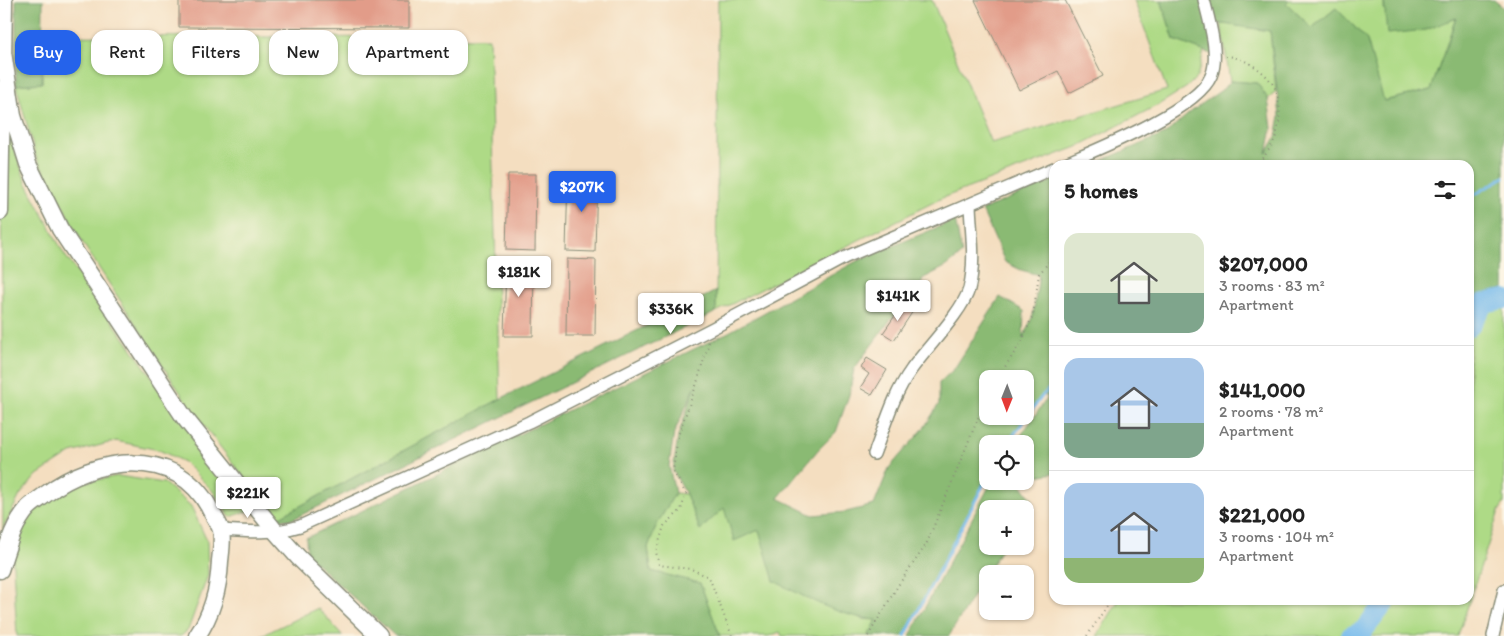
<!DOCTYPE html>
<html lang="en">
<head>
<meta charset="utf-8">
<style>
	body { margin:0; font-family:Itim,sans-serif; background:#f2f2f2; color:#222; height:100vh; display:flex; flex-direction:column; font-size:19px; white-space:nowrap }
	* { box-sizing:border-box; margin:0 }
	p { font-size:16px; color:#767676 }
	.icon { flex:none; width:28px; height:28px; fill:none; stroke:currentColor; stroke-width:2; stroke-linecap:round; stroke-linejoin:round }
	.map { position:relative; flex:1; overflow:hidden }
	.drawer { position:absolute; left:1049px; top:160px; width:425px; height:445px; display:flex; flex-direction:column; background:#fff; border-radius:15px; box-shadow:0 1px 4px #0004 }
	.drawer>* { flex:none }
	.hud { position:absolute; left:15px; top:30px; width:475px; height:45px; display:flex; gap:10px }
	.needle { width:32px; rotate:181deg }
	.buttons { position:absolute; left:979px; top:370px; display:grid; gap:10px }
	.buttons a { display:grid; place-items:center; width:55px; height:55px; border-radius:10px; background:#fff; box-shadow:0 1px 4px #0004; font-size:25px }
	.price { position:absolute; translate:-50% -42px; padding:0 11px; border-radius:5px; background:#fff; color:#222; font-size:16px; line-height:32px; filter:drop-shadow(0 1px 2px #0008) }
	.price::after { content:''; position:absolute; left:50%; top:30px; width:15px; height:11px; margin-left:-8px; background:inherit; clip-path:polygon(0 0,100% 0,50% 100%) }
	.price.selected { background:#2563eb; color:#fff }
	ul { padding:0; list-style:none }
	li { display:flex; align-items:center; gap:15px; height:125px; padding:0 15px }
	li+li { border-top:1px solid #e0e0e0 }
	li span { display:grid; place-items:center; flex:none; width:140px; height:100px; border-radius:15px; color:#555 }
	li>.icon { margin-inline-start:auto }
	span .icon { width:60px; height:60px; fill:#fffc; stroke-width:1 }
	li b { font-size:21px }
	h2 { display:flex; justify-content:space-between; align-items:center; height:60px; padding:0 15px; font-size:21px }
	.pill { padding:0 18px; border-radius:15px; background:#fff; box-shadow:0 1px 4px #0004; font-size:18px; line-height:45px }
	.pill.selected { background:#2563eb; color:#fff }
	.map>svg:first-child { display:block }
	.green { fill:#aeda86; stroke:#668c5d }
	.forest { fill:#8aba73; stroke:#547c54; fill-rule:evenodd }
	.lines { fill:none; stroke-linecap:round; stroke-linejoin:round }
	.stream { stroke:#77bbed; stroke-width:3 }
	.river { stroke:#77bbed; stroke-width:20 }
	.building { fill:#e29c89 }
	.minor-casing { stroke:#8a8e7a; stroke-width:14 }
	.highway-casing { stroke:#8a8e7a; stroke-width:19 }
	.path { stroke:#8a8e7a; stroke-width:2; stroke-dasharray:1 4; stroke-linecap:butt }
	.minor { stroke:#fff; stroke-width:11 }
	.highway { stroke:#fff; stroke-width:16 }
</style>
</head>
<body>
<div class="map">
<svg width="1504" height="636" viewBox="0 0 1504 636">
	<rect width="100%" height="100%" fill="#fcf5e5"/>
	<filter id="ink" filterUnits="userSpaceOnUse"><feTurbulence type="fractalNoise" baseFrequency=".02" numOctaves="2"/><feDisplacementMap in="SourceGraphic" scale="10" xChannelSelector="R" yChannelSelector="G"/><feConvolveMatrix kernelMatrix="1 2 1 2 8 2 1 2 1" color-interpolation-filters="sRGB"/></filter>
	<filter id="wash" filterUnits="userSpaceOnUse"><feTurbulence type="fractalNoise" baseFrequency=".0096" numOctaves="4" result="noise"/><feDisplacementMap in="SourceGraphic" scale="20" xChannelSelector="R" yChannelSelector="G"/><feGaussianBlur stdDeviation="1.12" result="paint"/><feColorMatrix in="noise" values="0 0 0 0 0 0 0 0 0 0 0 0 0 0 0 0 0 1.4 0 .05"/><feComposite in="paint" operator="in"/></filter>
	<g filter="url(#wash)">
		<rect width="100%" height="100%" fill="#f4dec0"/>
		<!-- green -->
		<path class="green" d="M718 0H932L991 143 1167 90 1134 0H1161L1174 40 1204 51 1197 77 1187 87 1158 105 1077 147 942 198 716 312Z
			M1289 0H1384V9L1426 30 1456 17 1431 90 1383 101 1367 40 1336 8 1312 28 1286 3Z
			M1221 23 1270 31 1276 92 1268 99 1257 83 1230 81Z
			M42 36 489 38 500 399 276 519 191 409 84 245 36 157 16 85 42 83Z
			M1 112 26 182 64 254 248 511 230 517 212 490 184 462 159 450 116 441 71 453 37 475 20 495 3 529Z
			M1504 289V503L1499 511 1458 636H1097L1119 600H1469V309L1479 295Z
			M118 476 164 483 191 506 207 541 208 575 188 630 181 636H17L12 547 22 522 44 500 74 484Z
			M675 493 686 494 700 530 724 507 759 530 861 619 877 620 868 636H782L780 632 769 636H720L700 583 651 571 648 547 656 526Z
			M318 608 343 636H261Z"/>
		<!-- forest -->
		<path class="forest" d="M16 0H43L42 83 16 85Z
			M1161 0H1289L1286 3 1312 28 1336 8 1367 40 1384 101 1431 90 1456 18 1426 30 1387 34 1384 0H1494L1504 8V289L1479 295 1469 309V165H1091L1165 134 1192 111 1223 89 1230 81 1257 83 1268 99 1272 128 1267 153 1276 137 1280 116 1270 31 1210 22 1214 55 1174 40Z
			M1054 180V473L1025 478V444H1015L1048 397 1043 395 1007 444H988L987 476 905 636H868L877 620C840 617 807 598 774 581L759 530 734 541 724 508 700 530 686 494 673 471 678 436 695 387 674 433 669 466 675 493 656 526 648 547 651 571 700 583 720 636H395L307 555 306 538 729 332 855 262 955 220 962 254 947 266 922 279V294L891 319 854 369 849 395 836 432 817 451 778 498 813 515 846 512 874 505 889 468 924 428 939 404V383L954 369 1000 297 1024 311 1023 339 1033 315 1039 275 1021 270 1005 262 982 210ZM988 379H1025V416H988Z
			M716 291V312L291 520 276 519 500 399Z
			M992 481H1021L1020 483 1033 501 1030 518 1025 521V509H988V546H1003L949 636H910Z"/>
		<g class="lines">
			<!-- stream -->
			<path class="stream" d="M1469 198 1504 177
				M1007 444 1043 395 1054 384
				M905 636 988 476"/>
			<!-- river -->
			<path class="river" d="M1469 327 1484 303 1504 299
				M1351 636 1363 631 1387 600"/>
		</g>
		<g id="blocks">
			<!-- building -->
			<path class="building" d="M179 0H409V28L179 27Z
				M975 0H1065L1103 76 1069 93 1058 71 1019 90Z
				M508 174H536L535 251 506 250Z
				M568 175 597 176 595 252 566 251Z
				M506 259 534 260 533 336H504Z
				M567 259 596 260 595 336H566Z
				M903 304 913 311 894 340 883 333Z
				M867 358 887 370 872 395 860 388 869 374 861 368Z"/>
		</g>
	</g>
	<g filter="url(#ink)">
		<use href="#blocks" fill-opacity="0" stroke="#8a8e7a" stroke-width="1"/>
		<g class="lines">
			<defs>
				<path id="minor" d="M1061 165C1096 150 1197 110 1211 76 1220 56 1209 20 1204 0
					M874 454C885 426 893 395 911 370 925 350 963 311 969 289 976 262 971 232 970 205
					M221 530C248 532 274 534 300 526L529 422 713 328 846 257 1054 168
					M1493 636 1504 590"/>
				<path id="highway" d="M3 52 13 116 28 164 60 229 184 417 275 531 298 557 379 636
					M3 62 4 0
					M0 212 2 89
					M0 570C7 549 12 526 28 508 33 503 40 499 46 494 95 457 174 445 209 507 212 514 219 523 221 530 223 539 221 552 220 561 219 587 212 614 197 636"/>
			</defs>
			<!-- minor casing -->
			<use href="#minor" class="minor-casing"/>
			<!-- highway casing -->
			<use href="#highway" class="highway-casing"/>
			<!-- path -->
			<path class="path" d="M1226 56C1245 57 1271 74 1277 93 1281 107 1280 122 1276 136 1272 147 1264 157 1256 165
				M709 342 697 383 678 436 673 471 686 494 681 510 664 526 656 552 659 565 691 569 709 577 732 636
				M997 379 1022 341 1033 315 1039 274 1054 256
				M868 636 899 584 926 545 988 394
				M1087 636 1111 600"/>
			<!-- minor -->
			<use href="#minor" class="minor"/>
			<!-- highway -->
			<use href="#highway" class="highway"/>
		</g>
	</g>
</svg>
<div class="buttons">
<a><svg class="needle" viewBox="-14 -14 28 28"><path d="M0-13l5 13h-10z" fill="#e53935"/><path d="M0 13l5-13h-10z" fill="#767676"/></svg></a>
<a><svg class="icon" aria-label="locate" viewBox="0 0 24 24"><circle cx="12" cy="12" r="6"/><path d="M12 2v4M12 18v4M2 12h4M18 12h4"/></svg></a>
<a>+</a>
<a>−</a>
</div>
<b class="price selected" style="left:582px;top:213px">$207K</b>
<b class="price" style="left:519px;top:298px">$181K</b>
<b class="price" style="left:898px;top:322px">$141K</b>
<b class="price" style="left:671px;top:335px">$336K</b>
<b class="price" style="left:248px;top:519px">$221K</b>
<div class="hud">
<a class="pill selected">Buy</a>
<a class="pill">Rent</a>
<a class="pill">Filters</a>
<a class="pill">New</a>
<a class="pill">Apartment</a>
</div>
<section class="drawer">
<h2>5 homes<svg class="icon" aria-label="filters" viewBox="0 0 24 24"><path d="M4 7h16M4 17h16"/><circle cx="9" cy="7" r="2"/><circle cx="15" cy="17" r="2"/></svg></h2>
<ul>
<li><span style="background:linear-gradient(#dfe7d0 60%,#7fa58c 0)"><svg class="icon" aria-label="home" viewBox="0 0 24 24"><path d="M3 11l9-7 9 7M6 9v11h12V9"/></svg></span><div><b>$207,000</b><p>3 rooms · 83 m²</p><p>Apartment</p></div></li>
<li><span style="background:linear-gradient(#a9c7e8 65%,#7fa58c 0)"><svg class="icon" aria-label="home" viewBox="0 0 24 24"><path d="M3 11l9-7 9 7M6 9v11h12V9"/></svg></span><div><b>$141,000</b><p>2 rooms · 78 m²</p><p>Apartment</p></div></li>
<li><span style="background:linear-gradient(#a9c7e8 75%,#8fb573 0)"><svg class="icon" aria-label="home" viewBox="0 0 24 24"><path d="M3 11l9-7 9 7M6 9v11h12V9"/></svg></span><div><b>$221,000</b><p>3 rooms · 104 m²</p><p>Apartment</p></div></li>
</ul>
</section>
</div>
</body>
</html>
